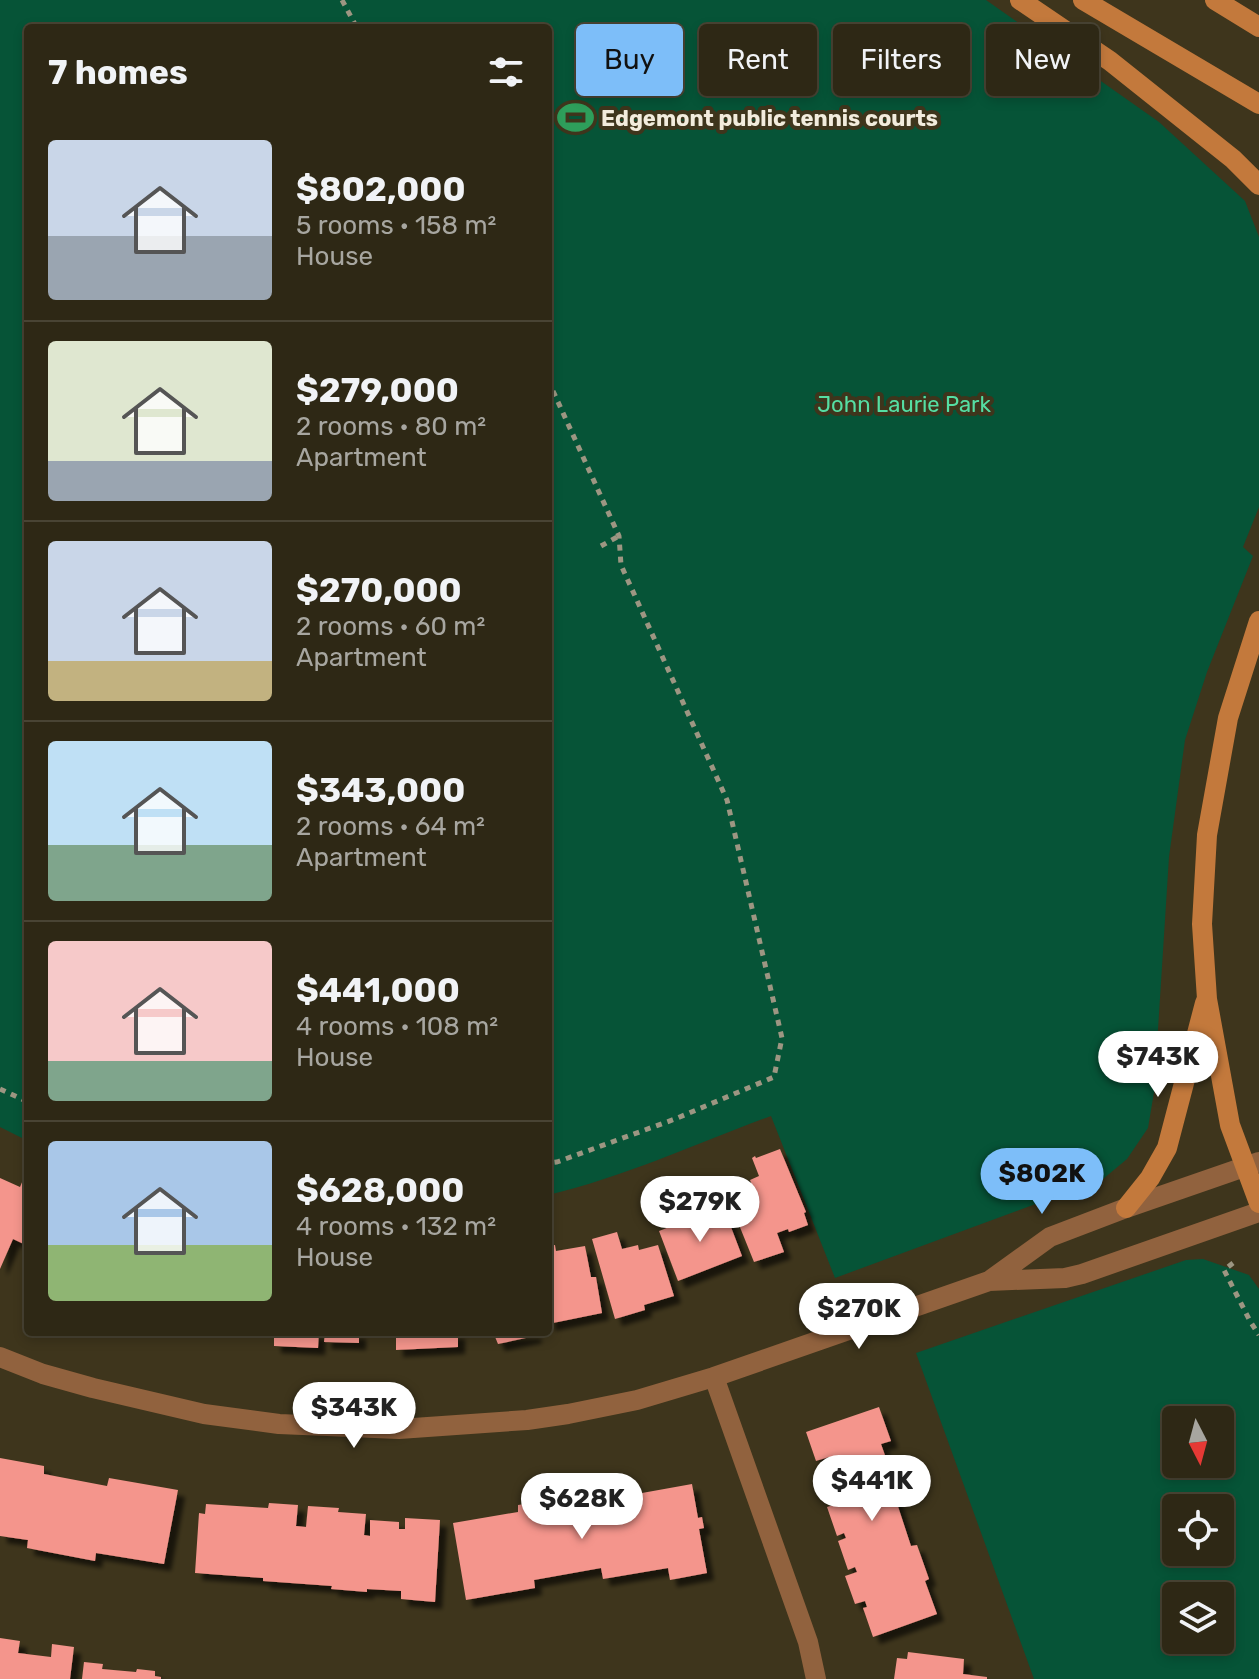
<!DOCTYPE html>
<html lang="en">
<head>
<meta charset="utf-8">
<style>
	body { margin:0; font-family:Rubik,sans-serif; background:#3a3422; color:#f1f3f6; height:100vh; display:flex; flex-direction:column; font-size:30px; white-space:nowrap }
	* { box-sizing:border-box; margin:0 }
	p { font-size:26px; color:#a7a6a0 }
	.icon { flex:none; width:44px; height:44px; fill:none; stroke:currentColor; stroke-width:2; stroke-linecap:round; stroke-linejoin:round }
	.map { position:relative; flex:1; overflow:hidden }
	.details { position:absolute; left:24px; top:24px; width:528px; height:1312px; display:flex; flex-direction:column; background:#2e2815; border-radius:8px; box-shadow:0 4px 12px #0003,0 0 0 2px #494434 }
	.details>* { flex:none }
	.guide { position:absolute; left:576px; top:24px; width:562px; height:72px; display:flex; gap:16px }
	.needle { width:52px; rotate:174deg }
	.tools { position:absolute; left:1162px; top:1406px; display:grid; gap:16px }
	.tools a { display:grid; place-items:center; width:72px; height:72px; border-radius:8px; background:#2e2815; box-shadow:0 4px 12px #0003,0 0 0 2px #494434; font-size:40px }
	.price { position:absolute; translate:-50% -68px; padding:0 18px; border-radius:28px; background:#fff; color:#222; font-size:26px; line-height:52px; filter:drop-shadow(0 2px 4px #0008) }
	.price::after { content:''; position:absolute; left:50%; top:48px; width:24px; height:18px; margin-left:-12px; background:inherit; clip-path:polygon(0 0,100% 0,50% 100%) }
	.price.current { background:#7dbef9; color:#111 }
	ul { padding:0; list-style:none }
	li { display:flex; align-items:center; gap:24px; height:200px; padding:0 24px }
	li+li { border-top:2px solid #494434 }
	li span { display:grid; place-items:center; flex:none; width:224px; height:160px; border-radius:8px; color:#555 }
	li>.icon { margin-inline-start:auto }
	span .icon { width:96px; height:96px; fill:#fffc; stroke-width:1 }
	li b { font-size:34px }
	h2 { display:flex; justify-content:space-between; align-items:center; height:96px; padding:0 24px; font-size:34px }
	.chip { padding:0 28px; border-radius:8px; background:#2e2815; box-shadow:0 4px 12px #0003,0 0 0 2px #494434; font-size:28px; line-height:72px }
	.chip.current { background:#7dbef9; color:#111 }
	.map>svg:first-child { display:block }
	.green { fill:#065437; fill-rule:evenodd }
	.building { fill:#f4958c; filter:url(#shadow) }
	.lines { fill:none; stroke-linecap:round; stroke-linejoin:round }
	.path { stroke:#9d9682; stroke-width:5; stroke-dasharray:6 6; stroke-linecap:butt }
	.street { stroke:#91623e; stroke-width:20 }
	.secondary { stroke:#c3793c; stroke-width:20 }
	.labels { text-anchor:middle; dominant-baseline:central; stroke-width:8; stroke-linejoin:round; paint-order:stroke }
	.poi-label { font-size:22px; font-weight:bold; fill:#f2ecdd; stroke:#3e351c; text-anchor:start }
	.park-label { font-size:22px; fill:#55dea3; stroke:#3e351c }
</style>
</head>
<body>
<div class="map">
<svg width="1259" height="1679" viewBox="0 0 1259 1679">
	<defs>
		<filter id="shadow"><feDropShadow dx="7" dy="7" stdDeviation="2" flood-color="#0009"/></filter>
	</defs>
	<rect width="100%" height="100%" fill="#3e351c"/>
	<!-- green -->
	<path class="green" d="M0 0H986L1159 122 1245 201 1259 237V507L1243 547 1253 556 1207 672 1185 740 1169 857 1154 1092 1148 1128 1127 1159 1103 1179 835 1278 771 1116C697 1143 625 1177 548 1195V28H28V1141L0 1127Z
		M1203 1259 1249 1275 1259 1289V1679H1034L916 1353 1186 1260ZM1176 1420H1220V1464H1176ZM1220 1508V1552H1176V1508ZM1220 1596V1640H1176V1596Z"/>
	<!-- building -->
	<path class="building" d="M780 1149 806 1212 804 1213 808 1225 789 1232 788 1229 777 1233 784 1252 754 1262 729 1200 754 1190 750 1180 759 1176 752 1158 755 1156 756 1158Z
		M25 1175 28 1176V1246L13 1239 0 1269V1178L20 1187Z
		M723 1206 742 1256 678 1281 659 1231Z
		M617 1232 622 1249 638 1245 639 1250 658 1245 674 1296 644 1305 645 1310 615 1319 592 1239Z
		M555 1245 556 1251 585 1246 591 1277H596L602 1313 548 1324V1246Z
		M274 1332H319L318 1348 274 1346Z
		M325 1332H359V1343L324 1342Z
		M396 1332H458V1347L396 1350Z
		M493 1332H534L535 1336 498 1344Z
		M879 1407 891 1441 881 1444 893 1478 889 1479 911 1546 917 1545 929 1579 925 1581 937 1614 873 1637 863 1608 867 1607 865 1601 855 1604 845 1576 857 1572 855 1567 848 1570 838 1541 846 1538 844 1533 837 1536 827 1507 839 1503 837 1498 830 1501 820 1472 830 1468 828 1462 831 1461 829 1457 816 1461 806 1432Z
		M0 1458 44 1466V1474L107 1486 109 1478 178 1490 164 1564 96 1553 95 1561 27 1548 28 1540 0 1536Z
		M692 1484 698 1518 702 1517 704 1528 699 1529 707 1573 670 1580 668 1568 603 1579 601 1568 534 1580 535 1588 466 1600 453 1523 518 1512V1505L591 1494 592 1502Z
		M269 1503 298 1505 296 1526 306 1527 308 1506 339 1508 338 1512 366 1514 364 1535 370 1536V1520L399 1522V1529H405V1518L440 1520 435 1602 401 1599V1591L367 1589V1592L331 1589 332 1586 263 1581V1578L195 1573 199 1513 205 1514 206 1504 268 1508Z
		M0 1638 20 1641 18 1653 51 1657 52 1644 74 1647 70 1679H0Z
		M908 1652 964 1659 963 1674 987 1677V1679H894L897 1658 907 1659Z
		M84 1662 103 1664 102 1669 136 1672 137 1669 155 1671V1676L161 1677V1679H82Z"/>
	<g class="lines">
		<!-- path -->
		<path class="path" d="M342 0 357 28
			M548 380 619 536 621 565 727 800 782 1038 774 1077 675 1119 557 1162 548 1163
			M601 546 619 536
			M0 1089 28 1102
			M1233 1263 1224 1270 1250 1321 1259 1335"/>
		<!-- street -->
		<path class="street" d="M989 1281 1065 1278 1082 1274 1259 1212
			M0 1357 43 1374 93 1388 204 1414 279 1424 399 1429 527 1420 568 1414 637 1400 714 1377 989 1281 1050 1237 1126 1208 1259 1162
			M714 1377 808 1642 816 1679"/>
		<!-- secondary -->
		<path class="secondary" d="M1020 0 1110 61 1233 159 1259 185
			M1083 0 1259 104
			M1215 0 1259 27
			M1259 621 1228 718 1207 835 1202 924 1207 999 1230 1125 1259 1203
			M1126 1208 1150 1178 1167 1148 1205 1003"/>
	</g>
	<!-- icons -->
	<defs>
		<symbol id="stadium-bare" viewBox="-9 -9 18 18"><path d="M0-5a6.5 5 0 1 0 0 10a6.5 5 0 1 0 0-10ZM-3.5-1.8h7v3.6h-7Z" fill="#2e9e5b" stroke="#3e351c" stroke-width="2.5" paint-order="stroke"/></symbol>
	</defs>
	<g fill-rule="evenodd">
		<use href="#stadium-bare" x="550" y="92" width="51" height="51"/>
	</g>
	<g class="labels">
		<!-- poi labels -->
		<g class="poi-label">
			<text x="601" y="118">Edgemont public tennis courts</text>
		</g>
		<!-- park labels -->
		<g class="park-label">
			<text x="904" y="404">John Laurie Park</text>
		</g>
	</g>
</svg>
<div class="tools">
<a><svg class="needle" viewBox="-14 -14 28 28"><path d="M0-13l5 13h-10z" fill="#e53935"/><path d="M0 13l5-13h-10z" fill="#a7a6a0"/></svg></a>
<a><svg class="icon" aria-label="locate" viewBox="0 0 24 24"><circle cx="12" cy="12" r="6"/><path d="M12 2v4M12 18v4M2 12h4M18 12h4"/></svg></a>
<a><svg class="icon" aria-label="layers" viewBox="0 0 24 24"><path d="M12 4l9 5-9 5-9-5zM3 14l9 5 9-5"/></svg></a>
</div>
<b class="price" style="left:1158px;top:1099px">$743K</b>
<b class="price current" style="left:1042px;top:1216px">$802K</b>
<b class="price" style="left:700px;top:1244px">$279K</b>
<b class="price" style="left:859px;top:1351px">$270K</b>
<b class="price" style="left:354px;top:1450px">$343K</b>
<b class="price" style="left:872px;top:1523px">$441K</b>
<b class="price" style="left:582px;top:1541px">$628K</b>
<div class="guide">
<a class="chip current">Buy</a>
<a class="chip">Rent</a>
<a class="chip">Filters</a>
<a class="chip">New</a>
</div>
<section class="details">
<h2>7 homes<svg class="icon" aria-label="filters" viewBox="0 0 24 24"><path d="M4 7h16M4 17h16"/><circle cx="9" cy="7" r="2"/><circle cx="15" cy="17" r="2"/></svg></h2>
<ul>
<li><span style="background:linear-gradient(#c9d6e8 60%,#9aa5b1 0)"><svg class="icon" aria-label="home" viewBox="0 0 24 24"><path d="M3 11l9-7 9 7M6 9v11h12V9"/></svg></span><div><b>$802,000</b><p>5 rooms · 158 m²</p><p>House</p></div></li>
<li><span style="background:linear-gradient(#dfe7d0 75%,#9aa5b1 0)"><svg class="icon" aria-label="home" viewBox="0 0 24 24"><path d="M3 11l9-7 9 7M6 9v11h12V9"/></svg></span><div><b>$279,000</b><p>2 rooms · 80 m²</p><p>Apartment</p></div></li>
<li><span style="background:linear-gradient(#c9d6e8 75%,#c2b280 0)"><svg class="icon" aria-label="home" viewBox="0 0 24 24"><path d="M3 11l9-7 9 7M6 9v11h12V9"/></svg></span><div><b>$270,000</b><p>2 rooms · 60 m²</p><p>Apartment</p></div></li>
<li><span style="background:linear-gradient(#bfe0f5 65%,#7fa58c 0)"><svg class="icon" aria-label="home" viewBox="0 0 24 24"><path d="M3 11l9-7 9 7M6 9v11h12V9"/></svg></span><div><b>$343,000</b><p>2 rooms · 64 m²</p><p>Apartment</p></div></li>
<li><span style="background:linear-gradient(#f6c9c9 75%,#7fa58c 0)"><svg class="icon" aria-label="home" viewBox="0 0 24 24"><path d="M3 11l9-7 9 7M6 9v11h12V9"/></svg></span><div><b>$441,000</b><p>4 rooms · 108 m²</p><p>House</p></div></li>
<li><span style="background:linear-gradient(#a9c7e8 65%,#8fb573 0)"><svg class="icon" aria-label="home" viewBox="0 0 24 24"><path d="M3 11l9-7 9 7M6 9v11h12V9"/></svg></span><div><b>$628,000</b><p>4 rooms · 132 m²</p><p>House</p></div></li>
</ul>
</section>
</div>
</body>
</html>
